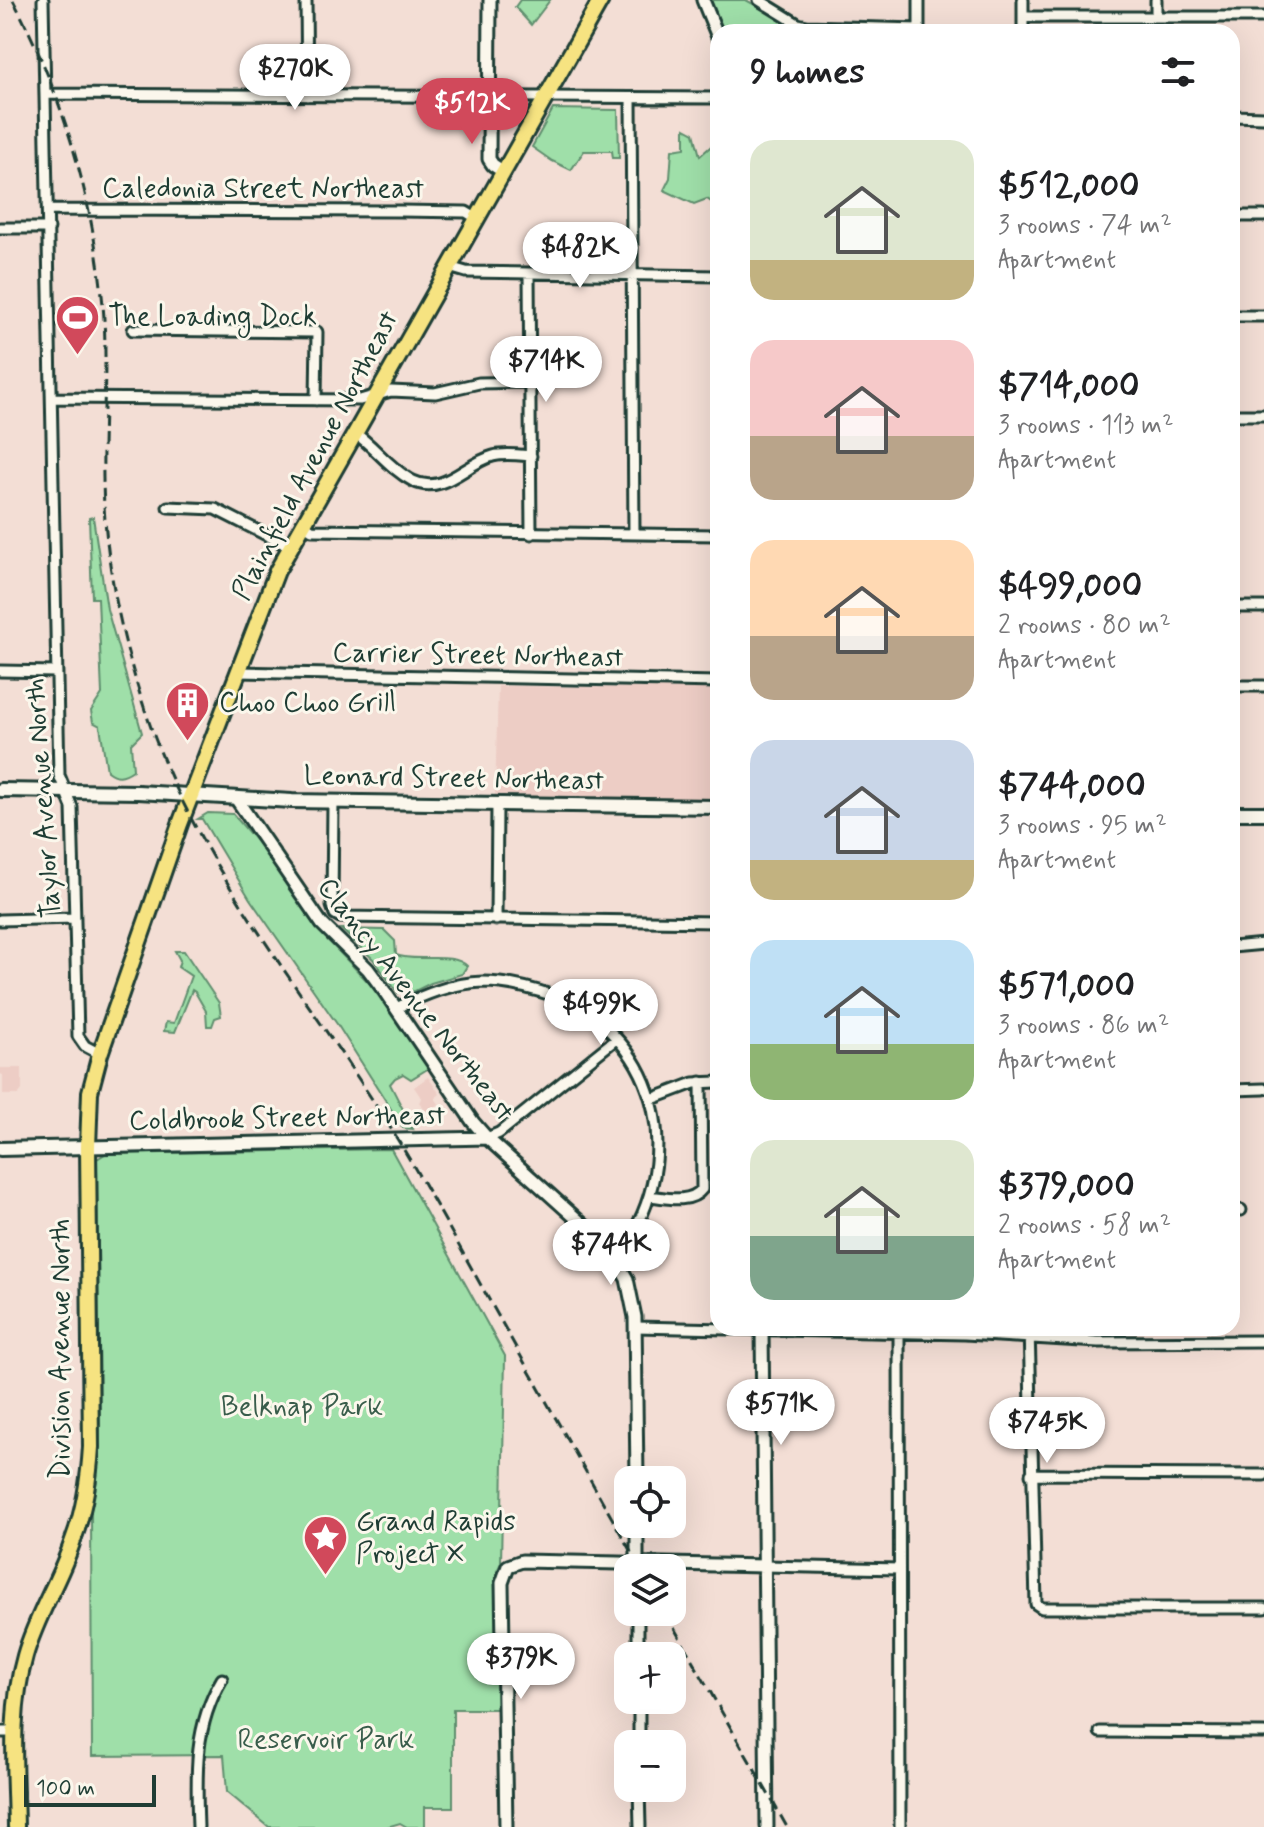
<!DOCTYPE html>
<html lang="en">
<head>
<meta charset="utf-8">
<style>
	body { margin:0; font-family:Mynerve,sans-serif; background:#f2f2f2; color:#202124; height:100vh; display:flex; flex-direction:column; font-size:30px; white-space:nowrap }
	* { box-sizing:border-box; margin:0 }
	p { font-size:26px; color:#757577 }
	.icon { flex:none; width:44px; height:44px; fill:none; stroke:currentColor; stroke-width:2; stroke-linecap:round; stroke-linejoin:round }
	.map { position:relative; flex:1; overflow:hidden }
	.sheet { position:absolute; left:710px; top:24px; width:530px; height:1312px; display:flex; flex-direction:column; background:#fff; border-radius:24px; box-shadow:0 8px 32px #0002 }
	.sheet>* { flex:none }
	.controls { position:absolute; left:614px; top:1466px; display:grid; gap:16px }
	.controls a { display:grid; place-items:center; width:72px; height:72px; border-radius:16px; background:#fff; box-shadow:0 8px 32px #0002; font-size:40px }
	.scale { position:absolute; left:24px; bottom:20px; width:132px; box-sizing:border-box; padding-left:8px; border:4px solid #1f3d34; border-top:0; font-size:22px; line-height:28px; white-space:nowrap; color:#1f3d34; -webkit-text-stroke:6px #fbf7ec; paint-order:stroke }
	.price { position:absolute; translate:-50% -68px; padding:0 18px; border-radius:28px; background:#fff; color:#222; font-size:26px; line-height:52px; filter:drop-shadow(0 2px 4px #0008) }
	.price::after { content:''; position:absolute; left:50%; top:48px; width:24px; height:18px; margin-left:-12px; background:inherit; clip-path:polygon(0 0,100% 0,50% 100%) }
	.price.current { background:#d1495b; color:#fff }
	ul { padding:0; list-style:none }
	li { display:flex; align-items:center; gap:24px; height:200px; padding:0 40px }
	li span { display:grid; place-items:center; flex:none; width:224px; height:160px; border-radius:24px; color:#555 }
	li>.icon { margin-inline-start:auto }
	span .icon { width:96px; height:96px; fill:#fffc; stroke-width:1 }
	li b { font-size:34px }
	h2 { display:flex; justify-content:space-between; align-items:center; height:96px; padding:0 40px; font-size:34px }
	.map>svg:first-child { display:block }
	.built { fill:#edcdc5 }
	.green { fill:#9fdfa9; stroke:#5f8e6e; stroke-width:2 }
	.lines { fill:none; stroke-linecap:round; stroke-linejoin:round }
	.minor-casing { stroke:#1f3d34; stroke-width:15 }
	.tertiary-casing { stroke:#1f3d34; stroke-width:17 }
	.secondary-casing { stroke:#1f3d34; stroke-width:18 }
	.primary-casing { stroke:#1f3d34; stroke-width:20 }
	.minor { stroke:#fbf7ec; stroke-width:9 }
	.tertiary { stroke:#fbf7ec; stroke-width:11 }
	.secondary { stroke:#fbf7ec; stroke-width:12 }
	.primary { stroke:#f6e381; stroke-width:14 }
	.rail { stroke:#1f3d34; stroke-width:3; stroke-dasharray:12 6; stroke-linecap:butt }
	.labels { text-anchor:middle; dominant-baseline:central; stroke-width:6; stroke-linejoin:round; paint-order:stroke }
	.street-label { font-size:28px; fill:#1f3d34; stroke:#fbf7ec }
	.poi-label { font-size:28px; fill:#1f3d34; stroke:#fbf7ec; text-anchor:start }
	.park-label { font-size:28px; fill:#395d4b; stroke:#fbf7ec }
</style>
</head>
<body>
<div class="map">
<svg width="1264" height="1827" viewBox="0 0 1264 1827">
	<rect width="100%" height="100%" fill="#f3ded5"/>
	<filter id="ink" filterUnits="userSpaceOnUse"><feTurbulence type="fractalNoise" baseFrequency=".0125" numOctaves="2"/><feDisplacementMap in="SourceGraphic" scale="16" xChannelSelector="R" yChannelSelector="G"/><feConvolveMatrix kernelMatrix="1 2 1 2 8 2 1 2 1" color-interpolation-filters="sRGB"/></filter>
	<g filter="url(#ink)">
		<!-- built -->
		<path class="built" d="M498 686 718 689V799L495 797Z
			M0 1068H22V1090L18 1095H3V1075L0 1074Z
			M428 1077 440 1094 435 1098 439 1104 427 1113 419 1102 422 1099 414 1087Z"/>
		<!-- green -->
		<path class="green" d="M520 0H550L531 25 515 7Z
			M709 0H746L788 23 789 32H725Z
			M553 109 618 110 619 158H613L612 151H584L571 170 552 161 532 147Z
			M685 128 694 133 700 156 718 140V203L714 204 707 199 694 204 664 190 670 178 672 150 685 148Z
			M93 517 107 609 142 733 131 744 133 770C123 777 116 778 107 771L100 726 93 722 91 711 102 694 98 598H92L89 518Z
			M208 813 233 814 262 848 317 929 375 989 429 1068 411 1079 403 1074 395 1078 390 1084 413 1129 403 1128 337 1024 250 899 202 819H198Z
			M341 929 384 930 395 941 396 955C415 963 453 951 467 966L462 974 431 983 415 991 398 993 373 959Z
			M175 951H184L219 1003 221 1016 215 1018 212 1026H207L206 1011 195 992 192 990 175 1032 164 1031 166 1022 174 1023 191 976 178 967 180 960Z
			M391 1149 505 1356 501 1563 497 1571 498 1709H453V1807H425V1827H407L400 1823 387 1827H269L227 1792 224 1755 92 1756 91 1509 97 1480 100 1430 97 1159 105 1154Z"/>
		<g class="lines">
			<defs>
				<path id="minor" d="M43 0 59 775 72 807 78 1036 85 1046 100 1054
					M306 0 307 96
					M759 0 798 24 807 26 919 29
					M919 0V32
					M1023 0V32
					M1156 0V17
					M1023 17H1264
					M46 94 718 98
					M631 98 634 534
					M1232 116 1264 117
					M49 210 400 211 466 212 476 218
					M1232 216H1264
					M0 228H49
					M449 267 466 272 718 276
					M529 273 531 534
					M1232 316H1264
					M133 330 317 332 316 400
					M53 398 360 400 391 391 435 393 479 383 528 382
					M1232 415H1264
					M355 433C375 447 390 469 413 481 443 496 466 463 493 456 505 453 519 455 531 456
					M168 507 215 509 290 547
					M303 524 312 530 718 535
					M1232 607H1264
					M0 671 57 672
					M237 672 718 682
					M1232 686H1264
					M333 802 332 906 335 914 340 917 718 922
					M0 920 75 918
					M496 920 497 804
					M1232 947 1264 944
					M396 1008C424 995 451 983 483 982 507 982 531 988 554 996 665 1039 687 1169 616 1258
					M1232 1090 1264 1089
					M652 1099 694 1083 718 1082
					M487 1138 499 1133 616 1039
					M650 1196C666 1198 691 1204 702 1189L701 1082
					M1232 1210H1241
					M635 1327 965 1334 1098 1342 1264 1341
					M1029 1328 1036 1604 1042 1608H1264
					M899 1333 900 1827
					M1031 1474 1264 1475
					M765 1566 899 1569
					M638 1612V1656
					M639 1700V1744
					M0 1732H14
					M1100 1732 1264 1733
					M639 1788 640 1827
					M198 1827C196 1774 194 1726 222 1679"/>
				<path id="tertiary" d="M490 0 489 159 493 165 504 172
					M703 0 718 37
					M237 800 322 924 368 969 385 992 473 1122 487 1138 609 1248 627 1279 635 1317 637 1480
					M88 1147 487 1138
					M762 1328 767 1827
					M637 1524V1564
					M506 1827 502 1583 508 1566 522 1561 765 1566"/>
				<path id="secondary" d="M0 790 138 792 292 801 718 807
					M1232 813H1264
					M0 1149 88 1147"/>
				<path id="primary" d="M16 1827C15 1770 9 1712 25 1656 36 1616 59 1582 72 1543 84 1512 89 1480 91 1447L88 1147 90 1092 100 1054 180 824 277 571 601 0"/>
			</defs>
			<!-- minor casing -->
			<use href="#minor" class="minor-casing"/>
			<!-- tertiary casing -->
			<use href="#tertiary" class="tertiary-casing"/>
			<!-- secondary casing -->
			<use href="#secondary" class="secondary-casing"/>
			<!-- primary casing -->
			<use href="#primary" class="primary-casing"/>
			<!-- minor -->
			<use href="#minor" class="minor"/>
			<!-- tertiary -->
			<use href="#tertiary" class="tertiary"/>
			<!-- secondary -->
			<use href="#secondary" class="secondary"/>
			<!-- primary -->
			<use href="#primary" class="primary"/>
			<!-- rail -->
			<path class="rail" d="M13 0C63 95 93 198 103 305 108 363 102 420 103 478 104 555 120 634 144 707 194 862 302 988 388 1124 423 1180 455 1239 487 1296 538 1387 589 1477 640 1568
				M665 1612 787 1827"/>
		</g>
	</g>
	<!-- icons -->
	<defs>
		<symbol id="stadium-pin" viewBox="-11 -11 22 30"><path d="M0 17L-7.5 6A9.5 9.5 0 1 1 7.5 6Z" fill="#d1495b" stroke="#fbf7ec"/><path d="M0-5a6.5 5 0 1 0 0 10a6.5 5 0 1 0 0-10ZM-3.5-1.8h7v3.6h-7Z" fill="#fff"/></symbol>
		<symbol id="building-pin" viewBox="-11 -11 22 30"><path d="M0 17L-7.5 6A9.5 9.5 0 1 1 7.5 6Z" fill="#d1495b" stroke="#fbf7ec"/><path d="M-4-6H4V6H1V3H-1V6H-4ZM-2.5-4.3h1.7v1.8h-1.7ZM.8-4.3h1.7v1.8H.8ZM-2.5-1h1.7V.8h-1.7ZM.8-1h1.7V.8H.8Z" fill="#fff"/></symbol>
		<symbol id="sight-pin" viewBox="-11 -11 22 30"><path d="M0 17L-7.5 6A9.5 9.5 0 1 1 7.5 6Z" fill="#d1495b" stroke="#fbf7ec"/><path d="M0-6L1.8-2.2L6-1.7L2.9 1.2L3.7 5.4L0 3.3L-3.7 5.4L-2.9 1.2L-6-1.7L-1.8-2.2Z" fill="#fff"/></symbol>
	</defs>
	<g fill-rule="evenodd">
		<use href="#stadium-pin" x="52" y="292" width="51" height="69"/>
		<use href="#building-pin" x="162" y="678" width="51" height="69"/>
		<use href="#sight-pin" x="300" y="1512" width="51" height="69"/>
	</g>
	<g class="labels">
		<!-- street labels -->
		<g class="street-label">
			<text x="263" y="189">Caledonia Street Northeast</text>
			<text transform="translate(316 456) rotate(-62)">Plainfield Avenue Northeast</text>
			<text transform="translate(478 656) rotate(1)">Carrier Street Northeast</text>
			<text transform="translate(454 779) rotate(1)">Leonard Street Northeast</text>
			<text transform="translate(44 798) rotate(-94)">Taylor Avenue North</text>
			<text transform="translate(415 1000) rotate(52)">Clancy Avenue Northeast</text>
			<text transform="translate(287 1119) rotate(-1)">Coldbrook Street Northeast</text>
			<text transform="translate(61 1349) rotate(-90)">Division Avenue North</text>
		</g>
		<!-- poi labels -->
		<g class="poi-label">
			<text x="108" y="317">The Loading Dock</text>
			<text x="219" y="703">Choo Choo Grill</text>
			<text x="356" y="1522">Grand Rapids<tspan x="356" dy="32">Project X</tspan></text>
		</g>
		<!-- park labels -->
		<g class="park-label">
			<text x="302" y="1407">Belknap Park</text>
			<text x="326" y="1740">Reservoir Park</text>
		</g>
	</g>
</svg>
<div class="controls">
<a><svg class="icon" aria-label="locate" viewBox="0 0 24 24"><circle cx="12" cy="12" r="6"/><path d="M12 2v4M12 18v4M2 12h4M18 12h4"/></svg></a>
<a><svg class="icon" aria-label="layers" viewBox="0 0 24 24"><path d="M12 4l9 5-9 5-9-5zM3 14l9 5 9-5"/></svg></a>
<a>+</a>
<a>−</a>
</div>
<div class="scale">100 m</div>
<b class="price" style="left:295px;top:112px">$270K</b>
<b class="price current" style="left:472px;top:146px">$512K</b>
<b class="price" style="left:580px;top:290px">$482K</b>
<b class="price" style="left:546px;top:404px">$714K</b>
<b class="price" style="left:601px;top:1047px">$499K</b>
<b class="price" style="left:611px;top:1287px">$744K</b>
<b class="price" style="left:781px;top:1447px">$571K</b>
<b class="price" style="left:1047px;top:1465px">$745K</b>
<b class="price" style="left:521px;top:1701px">$379K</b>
<section class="sheet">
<h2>9 homes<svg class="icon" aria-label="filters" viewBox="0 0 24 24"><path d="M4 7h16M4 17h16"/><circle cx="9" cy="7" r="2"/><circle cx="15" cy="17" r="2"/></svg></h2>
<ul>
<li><span style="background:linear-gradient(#dfe7d0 75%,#c2b280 0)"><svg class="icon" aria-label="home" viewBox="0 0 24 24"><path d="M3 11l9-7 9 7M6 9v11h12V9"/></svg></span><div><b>$512,000</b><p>3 rooms · 74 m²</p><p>Apartment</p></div></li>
<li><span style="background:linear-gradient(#f6c9c9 60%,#b9a48a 0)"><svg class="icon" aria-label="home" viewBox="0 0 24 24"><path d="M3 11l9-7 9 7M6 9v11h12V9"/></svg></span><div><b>$714,000</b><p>3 rooms · 113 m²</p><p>Apartment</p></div></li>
<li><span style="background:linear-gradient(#ffd9b3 60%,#b9a48a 0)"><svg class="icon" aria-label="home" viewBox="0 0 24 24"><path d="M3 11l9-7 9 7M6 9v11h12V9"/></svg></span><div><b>$499,000</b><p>2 rooms · 80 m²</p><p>Apartment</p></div></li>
<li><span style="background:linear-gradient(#c9d6e8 75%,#c2b280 0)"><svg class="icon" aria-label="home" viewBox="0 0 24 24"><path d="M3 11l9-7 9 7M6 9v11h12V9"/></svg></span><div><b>$744,000</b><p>3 rooms · 95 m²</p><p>Apartment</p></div></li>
<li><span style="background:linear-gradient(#bfe0f5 65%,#8fb573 0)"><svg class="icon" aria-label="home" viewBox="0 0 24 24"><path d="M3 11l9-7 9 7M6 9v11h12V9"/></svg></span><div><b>$571,000</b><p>3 rooms · 86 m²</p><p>Apartment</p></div></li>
<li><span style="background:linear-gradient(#dfe7d0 60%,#7fa58c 0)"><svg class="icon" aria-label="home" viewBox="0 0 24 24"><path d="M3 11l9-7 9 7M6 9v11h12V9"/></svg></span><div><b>$379,000</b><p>2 rooms · 58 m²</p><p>Apartment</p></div></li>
</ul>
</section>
</div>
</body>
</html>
